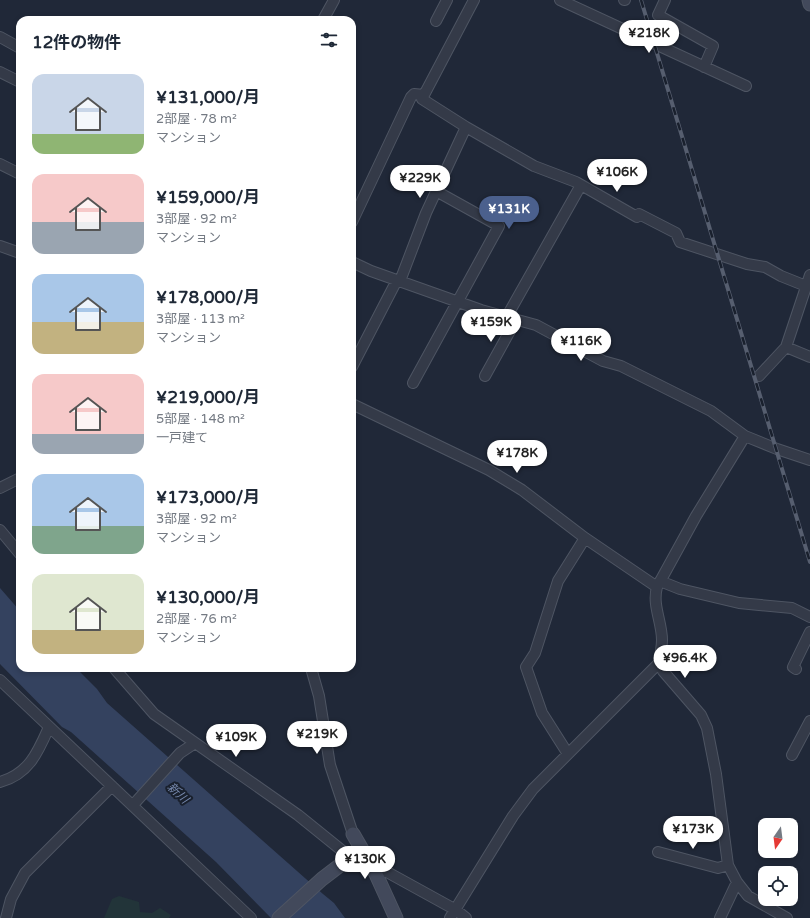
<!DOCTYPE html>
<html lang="ja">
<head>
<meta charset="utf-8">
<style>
	body { margin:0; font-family:"Varela Round","Noto Sans JP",sans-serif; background:#f2f2f3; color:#1f2937; height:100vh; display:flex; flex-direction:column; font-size:15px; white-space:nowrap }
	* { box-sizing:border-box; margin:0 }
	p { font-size:13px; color:#747a83 }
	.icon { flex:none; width:22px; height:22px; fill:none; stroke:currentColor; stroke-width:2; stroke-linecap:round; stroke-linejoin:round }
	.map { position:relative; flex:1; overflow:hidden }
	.panel { position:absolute; left:16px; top:16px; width:340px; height:656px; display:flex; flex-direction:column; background:#fff; border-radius:12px; box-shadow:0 2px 6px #0003 }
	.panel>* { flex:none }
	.needle { width:26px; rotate:194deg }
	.tools { position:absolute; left:758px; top:818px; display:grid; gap:8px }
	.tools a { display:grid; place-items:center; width:40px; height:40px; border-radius:8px; background:#fff; box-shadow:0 2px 6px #0003; font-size:20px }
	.price { position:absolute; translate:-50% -34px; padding:0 9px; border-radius:14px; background:#fff; color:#222; font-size:13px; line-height:26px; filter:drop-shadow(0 1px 2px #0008) }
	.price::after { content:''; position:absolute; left:50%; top:24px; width:12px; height:9px; margin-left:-6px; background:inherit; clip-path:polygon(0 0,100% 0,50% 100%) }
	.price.current { background:#4b608d; color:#fff }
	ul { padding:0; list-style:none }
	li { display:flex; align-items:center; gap:12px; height:100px; padding:0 16px }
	li span { display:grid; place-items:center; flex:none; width:112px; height:80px; border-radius:12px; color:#555 }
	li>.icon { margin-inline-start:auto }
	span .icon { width:48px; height:48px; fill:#fffc; stroke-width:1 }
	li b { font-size:17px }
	h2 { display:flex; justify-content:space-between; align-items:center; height:48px; padding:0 16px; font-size:17px }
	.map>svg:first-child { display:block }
	.green { fill:#223439 }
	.water { fill:#34425f }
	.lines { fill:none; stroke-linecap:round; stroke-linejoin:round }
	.street-casing { stroke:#4e5563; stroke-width:12 }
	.secondary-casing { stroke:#4e5563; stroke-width:15 }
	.street { stroke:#343a48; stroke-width:10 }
	.secondary { stroke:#42495b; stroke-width:13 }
	.rail-casing { stroke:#565e6f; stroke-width:4 }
	.rail { stroke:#19202d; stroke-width:2.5; stroke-dasharray:8; stroke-linecap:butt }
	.labels { text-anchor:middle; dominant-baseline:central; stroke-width:4; stroke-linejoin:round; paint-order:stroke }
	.water-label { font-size:12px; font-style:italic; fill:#7688ad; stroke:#19202d }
</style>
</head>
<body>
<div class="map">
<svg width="810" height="918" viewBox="0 0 810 918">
	<rect width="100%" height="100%" fill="#202838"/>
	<!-- green -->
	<path class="green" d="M119 896 139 902 140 912 152 913 160 908 171 915 169 918H104L112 899Z"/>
	<!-- water -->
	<path class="water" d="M0 588 20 611V668H76L97 689 107 703 323 894 334 903 345 918H271L216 862 71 732 62 727 0 664Z"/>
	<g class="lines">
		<defs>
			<path id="street" d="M560 0 746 86
				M624 0H625
				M665 0 658 15 713 46 704 67
				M323 20 334 0
				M436 21 447 0
				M0 37 20 48
				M0 72 20 82
				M421 96 422 99 466 127 534 166 576 182 637 217 639 214 676 233 680 242 747 264 765 267 781 276 806 286
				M0 164 20 174
				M352 222 411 97 414 94 424 95 474 0
				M0 246 20 253
				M352 262 371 271 481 310 536 325 603 361 621 366 711 411 745 436 777 449 810 460
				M400 281 426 213 466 127
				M506 318 581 185
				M786 347 810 357
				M352 367 397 280
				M485 376 516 320
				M759 376 786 347 810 275
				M413 383 499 226 436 191
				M352 404 489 470 522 490 585 538 657 587
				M745 436 696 516 657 587C652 605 662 622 662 640 662 652 657 660 663 671L701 715 707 728 716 774 728 865 737 882 748 896 787 918
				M0 488 20 478
				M0 530 20 554
				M660 581 680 589 739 603 792 608 810 617
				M114 668 154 714 298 815 350 857
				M311 668 319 696 330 765 353 834
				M796 669 793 667 810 632
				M0 680 251 918
				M568 754 542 713 526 667 535 653 558 581 585 538
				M792 755 810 721
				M0 782C29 774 38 752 49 727
				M133 805 180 753 195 743
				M658 852 718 868 728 865
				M375 872H387L456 910 466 918
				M6 918 11 899 25 873 112 786
				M450 918 513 816 533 789 659 663
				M720 918 737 882"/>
			<path id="secondary" d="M809 0 810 4
				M353 834 375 872 396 918
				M279 918 322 879 360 850"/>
		</defs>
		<!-- street casing -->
		<use href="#street" class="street-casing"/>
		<!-- secondary casing -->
		<use href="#secondary" class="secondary-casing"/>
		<!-- street -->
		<use href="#street" class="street"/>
		<!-- secondary -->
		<use href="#secondary" class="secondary"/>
		<defs>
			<path id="rail" d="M641 0 810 562"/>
		</defs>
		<!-- rail casing -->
		<use href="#rail" class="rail-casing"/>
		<!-- rail -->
		<use href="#rail" class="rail"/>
	</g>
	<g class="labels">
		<!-- water labels -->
		<g class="water-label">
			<text transform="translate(178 793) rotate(43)">新川</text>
		</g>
	</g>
</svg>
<div class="tools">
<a><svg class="needle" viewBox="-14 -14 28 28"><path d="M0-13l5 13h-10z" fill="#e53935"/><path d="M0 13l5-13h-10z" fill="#747a83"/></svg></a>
<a><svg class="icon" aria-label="locate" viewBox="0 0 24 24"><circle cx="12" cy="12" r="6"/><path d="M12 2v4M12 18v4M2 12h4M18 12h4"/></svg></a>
</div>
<b class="price" style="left:649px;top:54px">¥218K</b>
<b class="price" style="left:617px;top:193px">¥106K</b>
<b class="price" style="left:420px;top:199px">¥229K</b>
<b class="price current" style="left:509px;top:230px">¥131K</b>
<b class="price" style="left:491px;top:343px">¥159K</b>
<b class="price" style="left:581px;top:362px">¥116K</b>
<b class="price" style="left:517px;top:474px">¥178K</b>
<b class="price" style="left:685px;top:679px">¥96.4K</b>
<b class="price" style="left:317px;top:755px">¥219K</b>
<b class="price" style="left:236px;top:758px">¥109K</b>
<b class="price" style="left:693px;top:850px">¥173K</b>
<b class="price" style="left:365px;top:880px">¥130K</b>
<section class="panel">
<h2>12件の物件<svg class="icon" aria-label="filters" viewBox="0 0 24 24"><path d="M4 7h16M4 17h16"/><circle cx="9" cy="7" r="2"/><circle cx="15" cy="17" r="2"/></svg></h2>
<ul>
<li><span style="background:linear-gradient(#c9d6e8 75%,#8fb573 0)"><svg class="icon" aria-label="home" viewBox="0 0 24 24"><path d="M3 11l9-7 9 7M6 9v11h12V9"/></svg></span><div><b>¥131,000/月</b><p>2部屋 · 78 m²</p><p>マンション</p></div></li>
<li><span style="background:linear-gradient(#f6c9c9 60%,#9aa5b1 0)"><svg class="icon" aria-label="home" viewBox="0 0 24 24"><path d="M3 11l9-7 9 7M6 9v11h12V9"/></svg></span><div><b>¥159,000/月</b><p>3部屋 · 92 m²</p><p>マンション</p></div></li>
<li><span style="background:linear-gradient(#a9c7e8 60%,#c2b280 0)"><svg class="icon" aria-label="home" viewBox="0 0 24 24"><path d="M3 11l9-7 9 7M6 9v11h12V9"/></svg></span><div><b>¥178,000/月</b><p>3部屋 · 113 m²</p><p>マンション</p></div></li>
<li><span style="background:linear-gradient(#f6c9c9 75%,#9aa5b1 0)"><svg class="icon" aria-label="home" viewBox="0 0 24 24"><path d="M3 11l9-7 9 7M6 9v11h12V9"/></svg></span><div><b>¥219,000/月</b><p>5部屋 · 148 m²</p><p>一戸建て</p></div></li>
<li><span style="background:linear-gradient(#a9c7e8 65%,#7fa58c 0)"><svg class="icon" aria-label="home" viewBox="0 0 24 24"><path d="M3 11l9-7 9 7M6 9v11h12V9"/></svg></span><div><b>¥173,000/月</b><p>3部屋 · 92 m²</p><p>マンション</p></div></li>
<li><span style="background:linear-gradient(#dfe7d0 70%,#c2b280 0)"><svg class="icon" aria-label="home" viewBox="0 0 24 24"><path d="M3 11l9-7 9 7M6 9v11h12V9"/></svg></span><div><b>¥130,000/月</b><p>2部屋 · 76 m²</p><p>マンション</p></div></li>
</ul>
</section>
</div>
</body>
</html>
